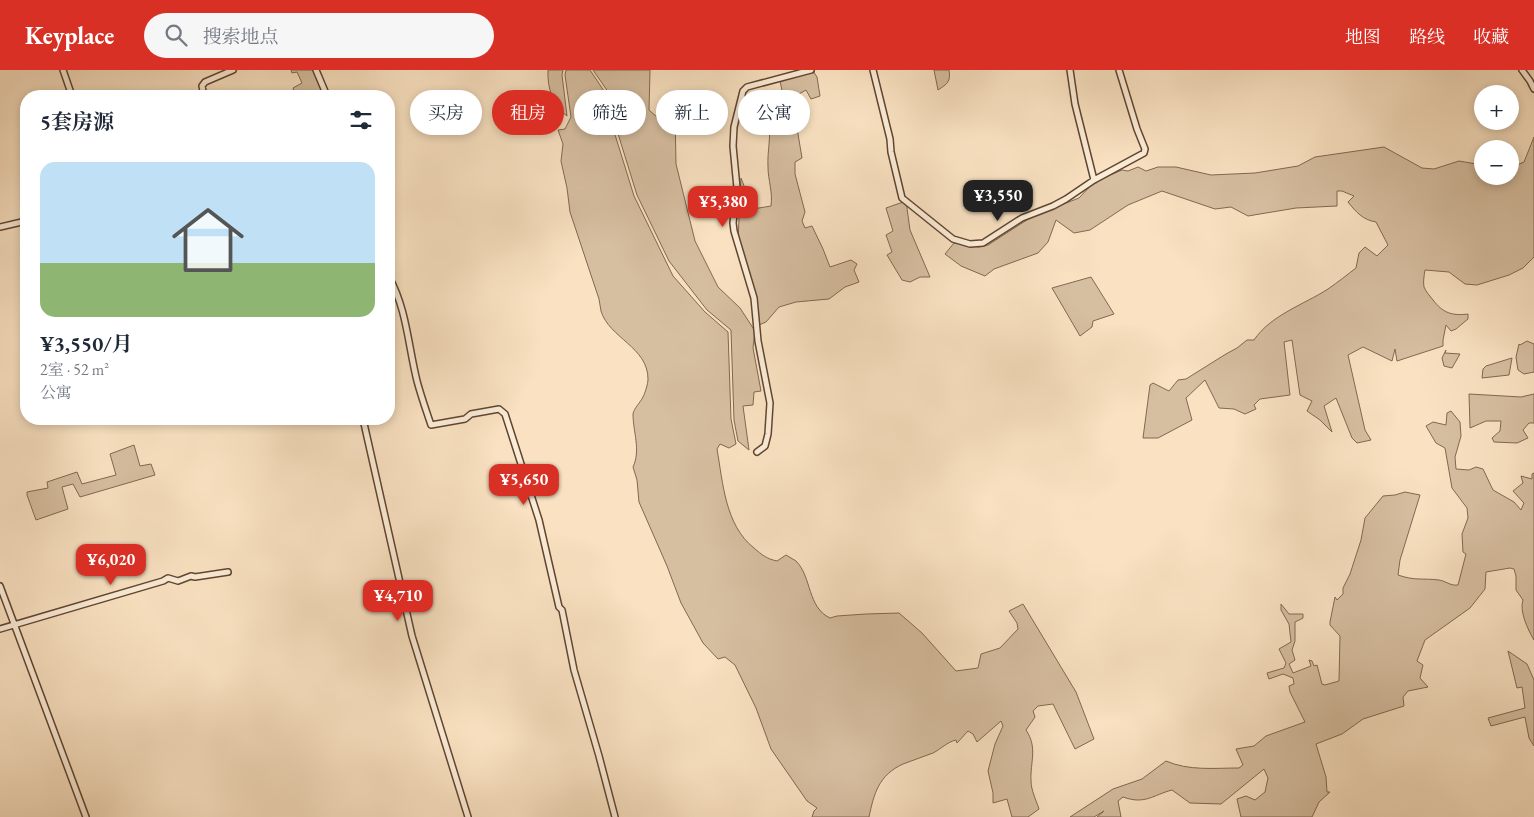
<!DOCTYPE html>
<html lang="zh">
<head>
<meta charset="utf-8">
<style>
	body { margin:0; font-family:"EB Garamond","Noto Serif SC",serif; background:#f6f6f7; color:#1f2937; height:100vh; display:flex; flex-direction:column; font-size:19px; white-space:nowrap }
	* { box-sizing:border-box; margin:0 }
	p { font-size:16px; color:#747a83 }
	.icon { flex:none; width:28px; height:28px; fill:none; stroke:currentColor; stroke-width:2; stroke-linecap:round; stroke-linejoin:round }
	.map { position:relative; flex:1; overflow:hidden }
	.drawer { position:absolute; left:20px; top:20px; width:375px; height:335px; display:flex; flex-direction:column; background:#fff; border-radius:20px; box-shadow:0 2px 8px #0003 }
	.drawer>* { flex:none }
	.banner { position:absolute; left:410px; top:20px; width:475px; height:45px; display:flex; gap:10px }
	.tools { position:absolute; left:1474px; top:15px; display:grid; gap:10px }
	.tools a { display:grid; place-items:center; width:45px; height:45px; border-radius:50%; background:#fff; box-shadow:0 2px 8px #0003; font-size:25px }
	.price { position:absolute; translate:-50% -42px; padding:0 11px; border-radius:10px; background:#d93025; color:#fff; font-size:16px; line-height:32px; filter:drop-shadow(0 1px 2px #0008) }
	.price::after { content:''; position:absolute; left:50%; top:30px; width:15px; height:11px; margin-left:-8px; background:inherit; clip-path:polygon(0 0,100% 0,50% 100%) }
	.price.selected { background:#222; color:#fff }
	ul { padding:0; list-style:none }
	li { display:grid; align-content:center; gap:10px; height:265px; padding:0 20px }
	li span { display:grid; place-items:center; height:155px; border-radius:15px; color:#555 }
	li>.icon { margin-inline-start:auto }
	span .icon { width:90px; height:90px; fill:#fffc; stroke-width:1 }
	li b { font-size:21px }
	h2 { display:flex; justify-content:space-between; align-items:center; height:60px; padding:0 20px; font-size:21px }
	.tag { padding:0 18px; border-radius:22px; background:#fff; box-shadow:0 2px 8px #0003; font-size:18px; line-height:45px }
	.tag.selected { background:#d93025; color:#fff }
	header { display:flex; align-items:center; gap:30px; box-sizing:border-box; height:70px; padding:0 25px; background:#d93025; color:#fff }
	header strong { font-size:24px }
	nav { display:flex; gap:28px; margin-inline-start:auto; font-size:18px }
	.search { width:350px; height:45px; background:#f6f6f7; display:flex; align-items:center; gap:12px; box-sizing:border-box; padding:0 18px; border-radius:28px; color:#747a83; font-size:19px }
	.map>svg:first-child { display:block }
	.green { fill:#d6bea0; stroke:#826850 }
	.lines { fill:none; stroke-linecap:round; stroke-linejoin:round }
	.street-casing { stroke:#614530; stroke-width:8 }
	.street { stroke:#fbecd7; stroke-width:5 }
</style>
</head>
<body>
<header>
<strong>Keyplace</strong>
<div class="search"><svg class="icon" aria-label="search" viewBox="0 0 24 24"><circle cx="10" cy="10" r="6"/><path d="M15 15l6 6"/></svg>搜索地点</div>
<nav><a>地图</a><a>路线</a><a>收藏</a></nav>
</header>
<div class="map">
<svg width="1534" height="747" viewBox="0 0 1534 747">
	<rect width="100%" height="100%" fill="#f9e1c1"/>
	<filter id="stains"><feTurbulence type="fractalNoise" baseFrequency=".004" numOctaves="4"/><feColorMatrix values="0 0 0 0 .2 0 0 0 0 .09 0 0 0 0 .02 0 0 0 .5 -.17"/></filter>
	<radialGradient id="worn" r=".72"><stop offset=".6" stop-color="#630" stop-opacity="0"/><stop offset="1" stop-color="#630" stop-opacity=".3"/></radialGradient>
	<!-- green -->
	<path class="green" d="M291 0H317L328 26H296L293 18 302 13 297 2 292 3Z
		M548 0H563L562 5 567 46C553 36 547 18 548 0Z
		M566 0H590L608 27 612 55 634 126 673 206 705 242 728 262 731 349 736 374 729 378 720 374 717 379C723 413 725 455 754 478 762 485 767 489 777 491L786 485C789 487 793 489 796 491 812 507 807 537 830 548L837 546 866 544 899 543 922 563 956 601 978 598 981 584 1000 578 1018 559 1017 553 1009 541 1023 534 1076 622 1094 669 1075 679 1053 634 1038 636 1033 641 1035 647 1026 660C1038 678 1030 692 1031 711 1031 720 1036 730 1039 739L1028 747H1012L1007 729 993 733V723L988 701 995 674 1003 656 1001 651 977 672 973 664 968 661 957 673 956 670C947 672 941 679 933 683 923 687 913 690 903 694 879 705 874 723 869 747H812L814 741 817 738 807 731 771 679 756 638 735 595 725 587 718 589 703 573 681 533 667 496 639 432 637 410 633 397C641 380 633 362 633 344 634 338 640 333 643 327 645 323 648 314 648 309 648 277 609 268 601 241 600 237 600 233 599 229L570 142 567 118 561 91 563 74 558 60 565 59 571 47 565 5Z
		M593 0H650L649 40 658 48 668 35 675 42 676 94 695 171 718 217 740 238 755 261 753 278 761 321 754 322 753 335 743 336 749 380 738 371 734 350 731 260 707 240 669 191 637 125 615 54 611 26Z
		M934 0H949C951 12 947 14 938 20Z
		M813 1 817 7 820 26 811 29 806 20 792 28 802 88 795 92V104L805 142 802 151 805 158 812 156 823 179 830 197 851 190 857 194 854 200 859 212 845 217 829 229 796 232 779 237 766 252 759 255 757 230 738 170 741 108 753 139 771 136C773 122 768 110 768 97 767 80 772 66 768 49L780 45 785 34 780 11Z
		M1534 67V187L1523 198 1509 205 1477 215 1465 214 1449 202 1425 200C1424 206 1423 212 1424 217 1426 222 1430 226 1433 230 1443 243 1452 246 1468 244V249L1456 259 1451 261 1446 255 1443 270V276L1397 291 1395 279 1392 291 1363 277 1348 285 1365 360 1371 370 1357 373 1352 368 1336 328 1324 336 1332 362 1320 350 1307 341 1312 331 1300 325 1292 270 1284 272 1290 325 1260 329 1254 335 1256 339 1245 344 1234 339 1219 338 1205 310 1186 328 1192 350 1158 368H1143L1150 315 1153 313 1169 321 1178 310 1186 309 1226 284 1237 278 1247 270H1254C1271 245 1303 235 1328 219 1338 212 1347 205 1356 198L1359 183 1365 177 1377 186 1388 175 1376 152C1363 150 1356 142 1348 132L1354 126 1342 121H1337V136L1296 138 1248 146 1231 137 1215 139 1162 121 1128 135 1090 160 1074 163 1056 150 1048 172 1038 183 994 199 985 206 961 196 945 184 954 173 979 177 988 175 1033 146 1079 128 1094 112 1122 100 1128 101 1138 97 1146 101 1158 97H1176L1211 105 1255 103 1298 96 1315 87 1384 77 1422 98 1434 99 1459 91 1482 95V106H1510V98L1524 92Z
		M906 131 910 160 930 207H920L910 212 902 210 887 185 892 182 886 165 893 161 886 138Z
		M1091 207 1114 244 1093 251 1092 257 1080 266 1052 218Z
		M1527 271 1534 274V302L1524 304 1518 300 1516 287 1519 274 1520 275Z
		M1446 280 1445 283 1460 284 1452 298 1444 296 1442 288Z
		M1512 288 1509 305 1482 308 1483 299 1486 296Z
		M1469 324 1521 327 1534 324V353H1529L1523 360 1528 368 1517 373 1494 372 1492 368 1500 361 1501 351H1486L1470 358Z
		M1451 341 1460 352 1461 366 1455 387 1456 399 1469 400 1476 397 1483 399 1493 420 1514 432 1521 440 1524 433 1513 421 1523 413 1521 406 1532 409V404L1534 403V570C1528 560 1519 541 1523 530L1516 520V506L1514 499 1510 498 1486 502 1485 519 1470 538 1425 570 1417 591 1423 595 1420 608 1428 617 1408 621 1403 627 1404 636 1363 649 1342 664 1316 674 1326 707 1327 722H1330L1319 732 1312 747H1241L1237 729 1246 726 1255 730 1265 722 1268 708 1264 699 1221 734 1190 733 1172 720C1153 725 1145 735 1123 727L1118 731 1121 747H1097L1104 741 1094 747H1070L1113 719 1142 709 1166 691C1189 701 1214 698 1239 698L1243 695 1236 679 1254 676 1266 666 1305 652 1290 622 1289 616 1294 614 1293 608 1283 604 1269 609 1267 603 1284 598 1286 593 1279 579 1291 572 1289 554 1281 540V534L1289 544H1303V548L1295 552V571L1292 580 1295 590 1289 594 1293 603 1311 596 1309 590 1312 591 1314 596 1317 595 1322 614 1325 615 1339 611 1340 566 1330 555V552L1335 527 1337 530 1343 524V518L1350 504 1361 470 1365 448 1383 426 1395 425 1405 422 1420 425 1400 490 1398 505C1415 511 1423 508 1439 510 1446 511 1450 516 1458 515L1466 484 1463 482 1462 464 1468 448 1467 438 1452 418 1445 378 1436 373 1426 356 1433 352 1446 355 1447 343Z
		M134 375 140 396 151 394 155 405 80 427 73 414 62 417 68 439 36 450 27 425V422L48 418 47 412 77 402 82 414 116 405 110 384Z
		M1508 581 1527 594 1534 610V676L1529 668 1525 647 1491 656 1488 648 1525 638 1522 617 1517 618Z"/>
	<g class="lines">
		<defs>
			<path id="street" d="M63 0 72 26
				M316 0 327 26
				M873 0 890 69 891 82 902 128 953 169 970 174 983 173 1022 148 1053 136 1066 129 1094 110 1144 83 1145 79 1137 59 1119 0
				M1070 0 1075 34 1094 110
				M1522 0 1530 11 1534 19
				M204 26 202 16 205 12 233 0
				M0 157 26 151
				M389 207C407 240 408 275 417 311 421 326 426 340 431 355L465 349 471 344 499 339 505 344 539 450 559 537 562 540 574 600 599 686 615 747
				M363 349 412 566 468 747
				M757 382 765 376 768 364 770 333 758 271 754 228 734 161 733 153 737 118 733 76 734 57 743 21 747 17 811 0
				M0 516 86 747
				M0 559 163 511 168 508 178 511 191 506 195 507 228 502"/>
		</defs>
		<!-- street casing -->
		<use href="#street" class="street-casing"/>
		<!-- street -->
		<use href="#street" class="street"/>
	</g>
	<rect width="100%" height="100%" filter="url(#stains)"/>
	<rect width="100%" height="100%" fill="url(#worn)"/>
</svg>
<div class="tools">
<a>+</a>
<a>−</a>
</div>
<b class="price selected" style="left:998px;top:152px">¥3,550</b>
<b class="price" style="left:723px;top:158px">¥5,380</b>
<b class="price" style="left:524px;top:436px">¥5,650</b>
<b class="price" style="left:111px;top:516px">¥6,020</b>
<b class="price" style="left:398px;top:552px">¥4,710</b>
<div class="banner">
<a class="tag">买房</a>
<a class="tag selected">租房</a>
<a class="tag">筛选</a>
<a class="tag">新上</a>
<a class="tag">公寓</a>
</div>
<section class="drawer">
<h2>5套房源<svg class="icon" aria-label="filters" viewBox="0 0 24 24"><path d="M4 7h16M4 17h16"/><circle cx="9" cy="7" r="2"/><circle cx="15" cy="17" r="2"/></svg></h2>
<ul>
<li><span style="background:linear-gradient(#bfe0f5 65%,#8fb573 0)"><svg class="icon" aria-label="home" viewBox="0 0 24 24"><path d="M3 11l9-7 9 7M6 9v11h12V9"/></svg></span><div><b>¥3,550/月</b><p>2室 · 52 m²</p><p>公寓</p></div></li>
</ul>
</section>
</div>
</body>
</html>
